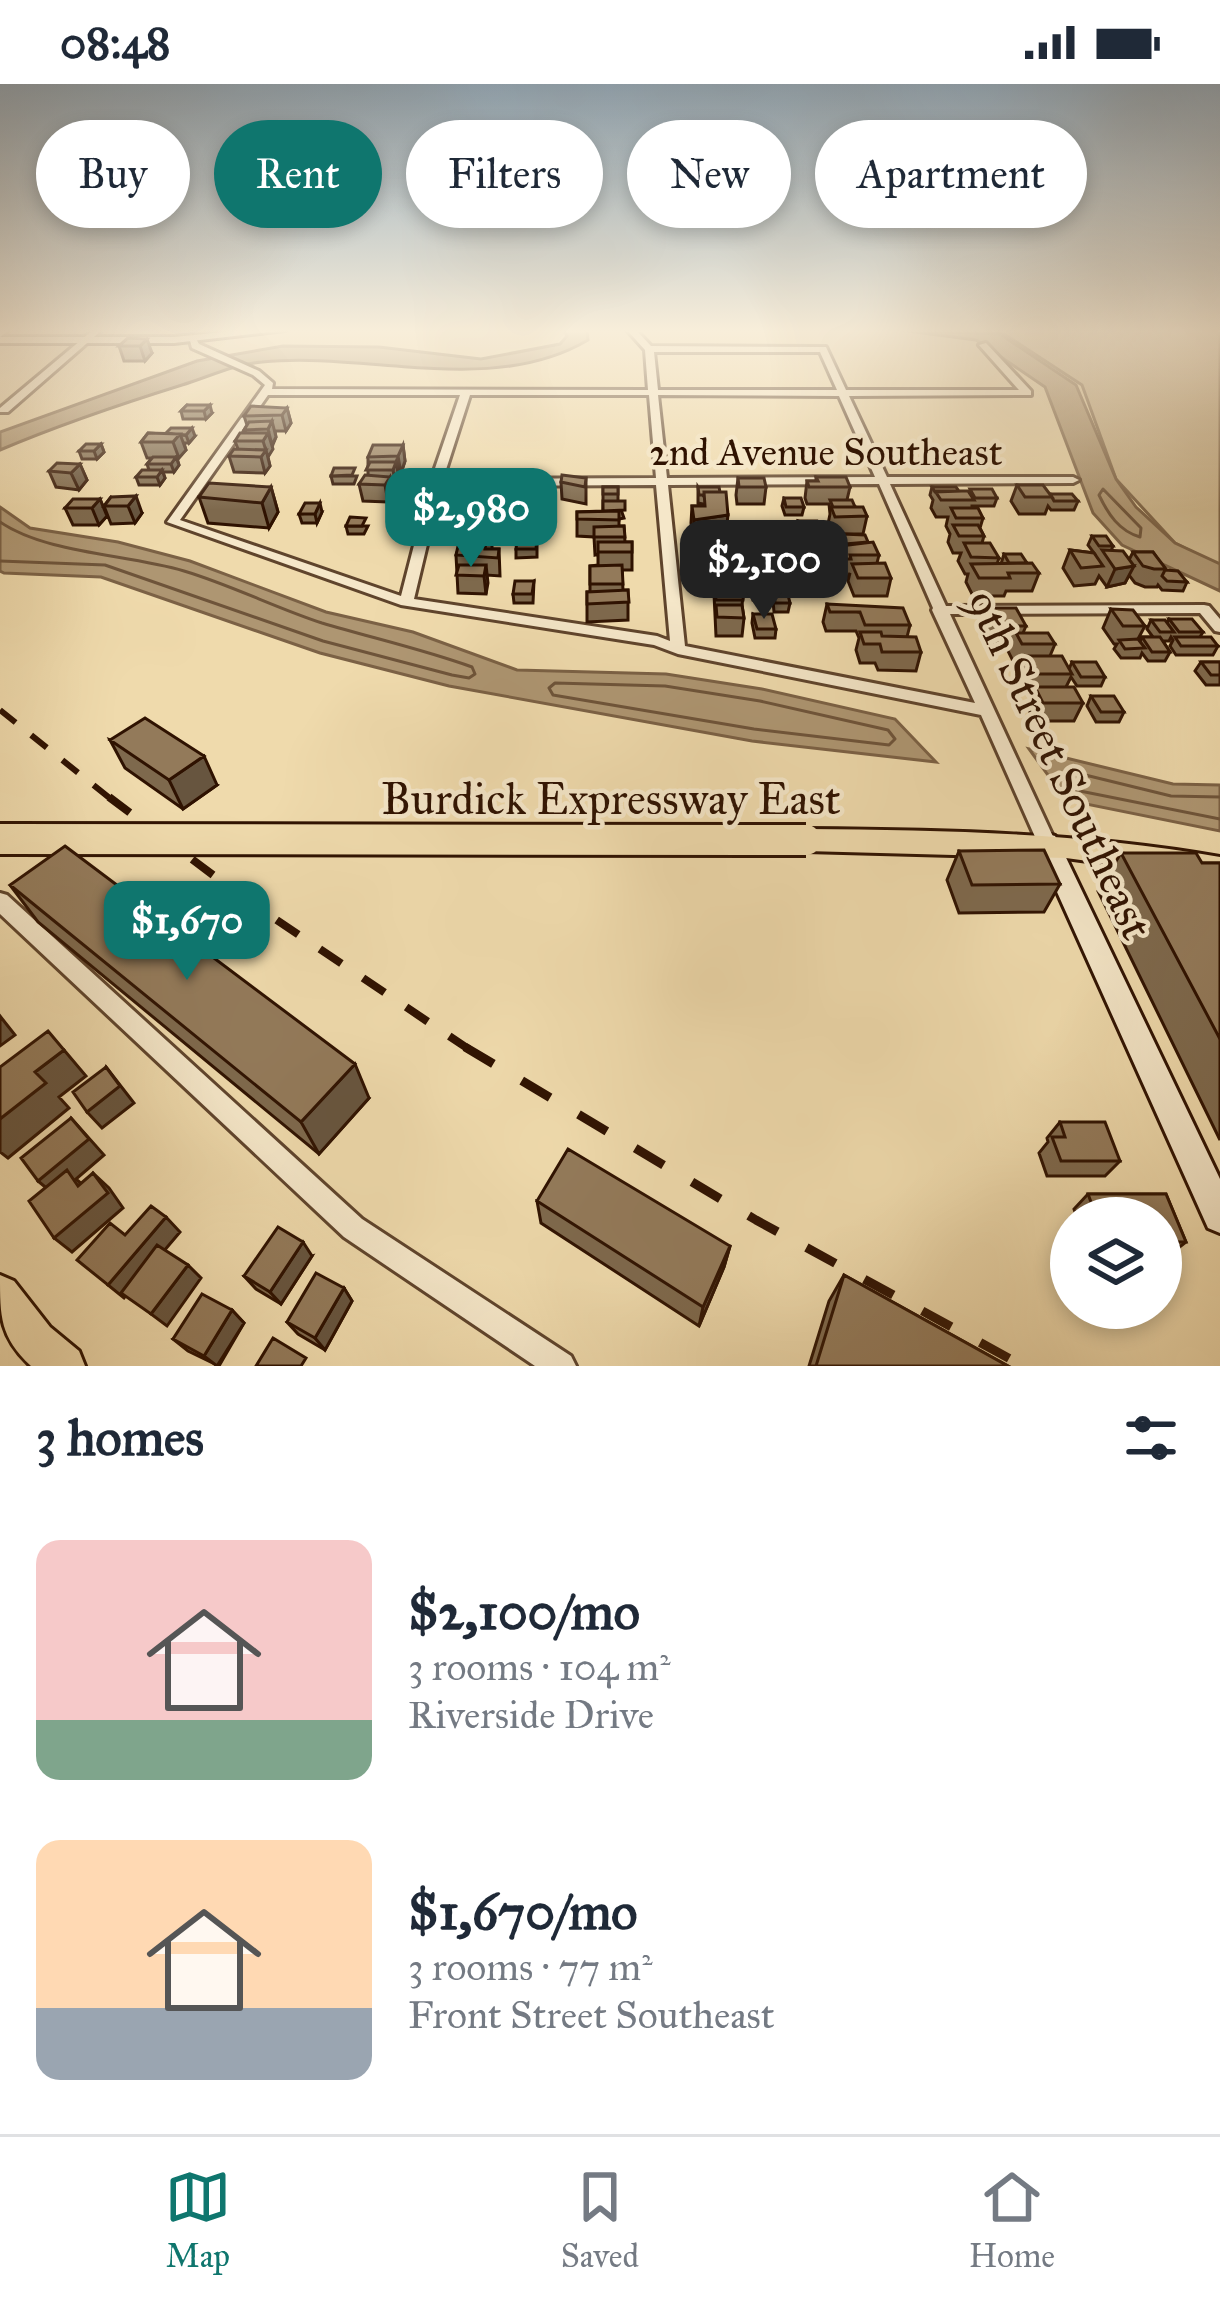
<!DOCTYPE html>
<html lang="en">
<head>
<meta charset="utf-8">
<style>
	body { margin:0; font-family:"IM FELL Great Primer",serif; background:#f6f6f7; color:#1f2937; height:100vh; display:flex; flex-direction:column; font-size:45px; white-space:nowrap }
	* { box-sizing:border-box; margin:0 }
	p { font-size:39px; color:#747a83 }
	.icon { flex:none; width:66px; height:66px; fill:none; stroke:currentColor; stroke-width:2; stroke-linecap:round; stroke-linejoin:round }
	.map { position:relative; height:1282px; overflow:hidden }
	.details { display:flex; flex-direction:column; background:#fff; flex:1 }
	.details>* { flex:none }
	.guide { position:absolute; left:36px; top:36px; width:1149px; height:108px; display:flex; gap:24px }
	.buttons { position:absolute; left:1050px; top:1113px; display:grid; gap:24px }
	.buttons a { display:grid; place-items:center; width:132px; height:132px; border-radius:50%; background:#fff; box-shadow:0 6px 18px #0003; font-size:60px }
	.price { position:absolute; translate:-50% -102px; padding:0 27px; border-radius:24px; background:#0f766e; color:#fff; font-size:39px; line-height:78px; filter:drop-shadow(0 3px 6px #0008) }
	.price::after { content:''; position:absolute; left:50%; top:72px; width:36px; height:27px; margin-left:-18px; background:inherit; clip-path:polygon(0 0,100% 0,50% 100%) }
	.price.current { background:#222; color:#fff }
	ul { padding:0; list-style:none }
	li { display:flex; align-items:center; gap:36px; height:300px; padding:0 36px }
	li span { display:grid; place-items:center; flex:none; width:336px; height:240px; border-radius:24px; color:#555 }
	li>.icon { margin-inline-start:auto }
	span .icon { width:144px; height:144px; fill:#fffc; stroke-width:1 }
	li b { font-size:51px }
	h2 { display:flex; justify-content:space-between; align-items:center; height:144px; padding:0 36px; font-size:51px }
	.pill { padding:0 42px; border-radius:54px; background:#fff; box-shadow:0 6px 18px #0003; font-size:42px; line-height:108px }
	.pill.current { background:#0f766e; color:#fff }
	.status { display:flex; justify-content:space-between; align-items:center; height:84px; padding:0 60px; background:#fff; direction:ltr }
	.status svg { height:33px; fill:currentColor }
	.tab-bar { display:flex; justify-content:space-around; align-items:center; height:168px; border-top:3px solid #e0e1e3; background:#fff; font-size:33px; color:#747a83 }
	.tab-bar a { display:grid; justify-items:center; gap:6px }
	.tab-bar .current { color:#0f766e }
	.map>svg:first-child { display:block }
	.green { fill:#ceb88f; stroke:#7e6548; stroke-width:3 }
	.water { fill:#ae9672; stroke:#7b6145; stroke-width:3 }
	.lines { fill:none; stroke-linecap:round; stroke-linejoin:round }
	.shore { stroke:#6e543a; stroke-width:3 }
	.street-casing { stroke:#5f442c; stroke-width:6 }
	.secondary-casing { stroke:#2f1201; stroke-width:6 }
	.primary-casing { stroke:#2f1201; stroke-width:6 }
	.street { fill:#f5e7c9; fill-rule:evenodd }
	.secondary { fill:#f5e7c9; fill-rule:evenodd }
	.primary { fill:#efdaac; fill-rule:evenodd }
	.rail-far2 { stroke:#2f1201; stroke-width:6; stroke-dasharray:20 20; stroke-linecap:butt }
	.rail-far1 { stroke:#2f1201; stroke-width:8; stroke-dasharray:26 26; stroke-linecap:butt }
	.rail { stroke:#2f1201; stroke-width:9; stroke-dasharray:33 33; stroke-linecap:butt }
	.primary-bridge-casing { stroke:#2f1201; stroke-width:36; stroke-linecap:butt }
	.primary-bridge { stroke:#efdaac; stroke-width:30 }
	.wall { fill:#7e694d; stroke:#2f1201; stroke-width:3 }
	.shaded-wall { fill:#67553f; stroke:#2f1201; stroke-width:3 }
	.building { fill:#937a5a; stroke:#2f1201; stroke-width:3 }
	.labels { text-anchor:middle; dominant-baseline:central; stroke-width:9; stroke-linejoin:round; paint-order:stroke }
	.far-street-label { font-size:39px; fill:#2f1201; stroke:#f5e7c9 }
	.street-label { font-size:45px; fill:#2f1201; stroke:#f5e7c9 }
</style>
</head>
<body>
<div class="status"><b>08:48</b><svg viewBox="0 0 49 12"><path d="M0 12V9h3v3zM5 12V6h3v6zM10 12V3h3v9zM15 12V0h3v12zM26 1h20v11H26zM47 4h2v5h-2z"/></svg></div>
<div class="map">
<svg width="1220" height="1282" viewBox="0 0 1220 1282">
	<rect width="100%" height="100%" fill="#efdaac"/>
	<filter id="stains"><feTurbulence type="fractalNoise" baseFrequency=".00167" numOctaves="4"/><feColorMatrix values="0 0 0 0 .2 0 0 0 0 .09 0 0 0 0 .02 0 0 0 .5 -.17"/></filter>
	<radialGradient id="worn" r=".72"><stop offset=".6" stop-color="#630" stop-opacity="0"/><stop offset="1" stop-color="#630" stop-opacity=".3"/></radialGradient>
	<!-- green -->
	<path class="green" d="M957 246H1220V482L1175 459 1116 395 1082 301 1004 250Z"/>
	<!-- water -->
	<path class="water" d="M564 246H587L588 256C492 313 367 267 262 278 235 280 208 293 182 301 121 320 59 341 0 366V348L197 277 283 262 379 263 481 275 560 260 567 252Z
		M900 246 1000 250 1076 301 1116 395 1136 423 1175 459 1220 480V507L1122 461 1093 429 1045 303 976 256Z
		M0 423 30 444 118 458 190 477 326 528 413 548 517 586 666 590 762 605 895 635 936 678 752 657 449 602 320 569 101 493 4 489 0 487Z
		M1029 665 1173 700 1220 701V747L1066 716Z"/>
	<g class="lines">
		<!-- shore -->
		<path class="shore" d="M1103 405 1141 444 1140 453C1119 447 1108 430 1099 411Z
			M0 438C47 470 127 470 184 487 231 501 276 524 322 539 372 554 422 565 472 583L475 590 469 594 452 591 323 557 105 481 0 477
			M555 599 665 602 760 617 888 646 895 655 889 661 754 645 553 611 549 604Z
			M1220 713 1171 712 1073 688 1066 693 1075 706 1220 735"/>
		<defs>
			<path id="street" d="M0 246H9L0 253Z
				M93 246H102L8 328H0V324Z
				M627 246H636L651 262 826 263 846 306H1019L979 261 986 259 1031 307V311L849 312 887 393H1073L1079 396 1073 399 890 400 946 522 1204 521 1209 522 1220 535V548L1215 547 1200 529 950 530 1056 759 1054 764 1047 766 1040 764 981 631 678 570 654 561 401 521 167 438 265 301 253 291 192 264 189 253H195L199 260 259 287 273 299 272 305 648 306 645 266ZM654 268H820L837 306H658ZM268 311H460L430 399 401 512 180 436ZM470 311H649L656 394 443 395ZM658 311 839 312 875 393 667 394ZM879 400 933 524 932 526 975 619 685 562 668 401ZM656 401 670 557 657 552 414 515 441 402Z
				M0 809 7 811 362 1135 571 1272 576 1282H535L344 1153 0 830Z"/>
			<path id="secondary" d="M243 246H285L174 259H0V253H174Z
				M1047 750 1055 752 1059 759 1220 1095V1149L1208 1144 1035 759 1039 752Z"/>
			<path id="primary" d="M806 745C945 746 1083 749 1220 773V795L1066 774 806 767 796 764 792 756 796 748Z
				M0 1191 14 1197 50 1243 79 1267 85 1282H31C0 1253 0 1233 0 1191Z"/>
		</defs>
		<!-- street casing -->
		<use href="#street" class="street-casing"/>
		<!-- secondary casing -->
		<use href="#secondary" class="secondary-casing"/>
		<!-- primary casing -->
		<use href="#primary" class="primary-casing"/>
		<!-- street -->
		<use href="#street" class="street"/>
		<!-- secondary -->
		<use href="#secondary" class="secondary"/>
		<!-- primary -->
		<use href="#primary" class="primary"/>
		<!-- rail-far2 -->
		<path class="rail-far2" d="M0 626 112 716"/>
		<!-- rail-far1 -->
		<path class="rail-far1" d="M109 713 241 812 470 966"/>
		<!-- rail -->
		<path class="rail" d="M465 963 756 1136 1023 1282"/>
		<defs>
			<path id="primary-bridge" d="M0 755 806 756"/>
		</defs>
		<!-- primary-bridge casing -->
		<use href="#primary-bridge" class="primary-bridge-casing"/>
		<!-- primary-bridge -->
		<use href="#primary-bridge" class="primary-bridge"/>
	</g>
	<!-- wall -->
	<path class="wall" d="M128 254 152 269 145 277H124L119 262Z
		M187 321 212 329 206 335H183L181 327Z
		M287 324 291 339 286 347H275L276 353 268 373 270 382 265 389 234 388 229 372 238 365 235 357 246 349 244 346 247 341 244 332Z
		M148 349 195 352 189 359H184L186 366 177 374 179 381 174 388H163L165 394 160 401H139L136 393 149 386 147 380 152 374H147L141 358Z
		M101 360 104 368 97 375H82L79 367Z
		M403 361 405 377 401 389H398L399 394 396 403H392L393 410 388 418 363 417 359 400 368 392V373Z
		M80 380 87 396 79 406 56 403 49 387Z
		M331 392H357L354 400H333Z
		M816 393 850 403 847 416 867 432 863 450H832L828 440 830 430 829 420H807L805 414 807 397H816Z
		M516 394V420L464 419 462 402Z
		M586 394V420L562 415 561 398Z
		M738 394 766 403 764 420H737L736 411Z
		M1017 401 1050 410 1078 417 1074 426H1051L1048 422 1045 430H1019L1011 417Z
		M271 403 278 428 269 444 208 439 199 413Z
		M603 403H618V417L624 434 619 435V442H624L625 458H632V486H622L623 506H628V536L587 538V508H590V482L598 481V470L595 471 594 453 577 452V428L603 427Z
		M698 403 726 448 704 451 714 460 742 471 740 489H735L736 503 744 504 742 521 744 534 742 552H716L713 489H699L698 469H695L691 439 692 422H703V420L698 419Z
		M932 403 997 414 994 422H972V424L983 434 980 444 984 452 982 459 999 474 997 480H1001L1004 470 1026 479 1039 489 1032 507H1006L1004 512H973L966 498 968 490H965L958 477 961 469H953L948 458 950 450 946 442 948 433H936L931 424 933 416 930 411Z
		M111 413 142 429 135 439 111 440 104 422Z
		M784 414 804 423 802 431H785L782 422Z
		M100 415 107 432 99 441H73L65 424Z
		M516 421V447H504L503 452H492V465H499L500 492 487 491 486 510 458 509 456 471 461 458V435Z
		M322 428 317 439H302L299 430Z
		M798 437 820 446 819 455H800L797 446Z
		M346 442H368L364 450H348Z
		M842 450 868 458 879 471 877 479 891 494 887 512H854L848 497 850 489 848 493H833L828 480 832 463 841 461Z
		M1092 452 1113 462 1111 467 1129 476 1133 468H1153L1165 486 1187 498 1183 507 1162 506 1158 501 1157 503H1145L1135 499 1129 491 1125 499 1107 503 1099 492 1095 500 1074 502 1063 484 1070 466 1094 469 1088 461Z
		M537 455V473L516 474V465Z
		M748 458 777 465 771 485 778 499 777 510 790 519 788 528H774L773 517 753 516 751 503 753 488H749L746 475Z
		M803 486 825 497 823 506H803L801 495Z
		M534 497 533 519H514L513 510Z
		M827 520 910 541 907 553 921 568 916 587 878 586 875 579H860L856 566 859 554 856 547H826L823 538Z
		M990 524 1026 542 1023 549 1055 560 1050 572 1069 585 1072 578 1105 593 1101 602H1077L1071 593 1066 603 1083 619 1074 637H1034L1027 622 1032 609H1027L1017 590 1022 579H1014L1008 567 1011 560H992L983 542Z
		M1111 525 1145 542 1138 555 1140 558 1142 553H1153L1147 545 1151 536 1167 539 1169 535 1203 548 1200 553 1218 562 1213 571H1176L1170 562 1173 556 1171 553 1169 557H1163L1170 568 1165 577H1148L1142 569 1140 574H1121L1114 565 1117 560H1114L1103 544Z
		M753 530 776 545 775 554H755L752 539Z
		M1201 578H1220V601H1206L1195 587Z
		M1091 612 1124 628 1119 638H1096L1087 622Z
		M110 656 217 701 183 725 125 684Z
		M959 767 1060 800 1044 828 959 829 947 796Z
		M1121 769 1202 779H1220V1056L1098 807Z
		M10 801 369 1014 319 1070 38 838Z
		M1060 1038 1120 1077 1105 1092H1047L1039 1069 1048 1058 1047 1054Z
		M1088 1110H1166L1186 1158 1168 1172H1161V1134H1077L1074 1125Z
		M537 1117 730 1162 724 1183 699 1242 541 1139Z
		M312 1172 281 1220 256 1205 244 1192Z
		M844 1191 1008 1282H809L829 1217Z
		M344 1204 352 1217 325 1266 298 1250 287 1238Z
		M232 1226 244 1239 219 1282 188 1267 173 1255Z"/>
	<!-- shaded-wall -->
	<path class="shaded-wall" d="M147 255 152 269 145 277 140 262Z
		M210 321 212 329 206 335 204 327Z
		M287 324 291 339 286 347 282 331Z
		M272 337 276 353 272 361 268 345Z
		M192 344 195 352 189 359 186 351Z
		M268 349 273 365 268 373 263 357Z
		M180 350 186 366 179 374 173 358Z
		M101 360 104 368 97 375 94 367Z
		M403 361 405 377 401 389 398 372Z
		M266 366 270 382 265 389 261 373Z
		M176 373 179 381 174 388 171 380Z
		M396 378 399 394 396 403 393 386Z
		M80 380 87 396 79 406 71 389Z
		M162 386 165 394 160 401 157 393Z
		M390 393 393 410 388 418 385 401Z
		M271 403 278 428 269 444 262 419Z
		M136 412 142 429 135 439 128 422Z
		M100 415 107 432 99 441 92 424Z
		M320 419 322 428 317 439 315 430Z
		M728 431 726 448 693 453 694 436Z
		M486 481 488 499 486 510 484 492Z
		M1134 482 1125 499 1107 503 1115 485Z
		M204 672 217 701 183 725 169 696Z
		M0 932 15 951 0 962Z
		M64 966 86 992 59 1013 69 1024 8 1074 0 1068V1035L35 988Z
		M355 980 369 1014 319 1070 301 1038Z
		M106 983 134 1019 102 1044 87 1028Z
		M71 1034 104 1071 76 1095 83 1101 56 1112 38 1097Z
		M93 1089 109 1104 123 1124 72 1168 54 1154Z
		M166 1133 180 1148 124 1214 108 1201Z
		M303 1158 312 1172 281 1220 270 1208Z
		M730 1162 724 1183 699 1242 703 1223Z
		M188 1181 201 1194 167 1242 151 1230Z
		M344 1204 352 1217 325 1266 315 1254Z
		M232 1226 244 1239 217 1282 204 1272Z"/>
	<!-- building -->
	<path class="building" d="M128 254 147 255 140 262H119Z
		M187 321H210L204 327H181Z
		M251 322 287 324 282 331 244 332Z
		M272 337 268 345 244 346 249 338Z
		M171 344H192L186 351 166 349Z
		M148 349 180 350 173 358H141Z
		M240 349H268L263 357H235Z
		M86 360H101L94 367H79Z
		M373 361H403L398 372 368 373Z
		M234 365 266 366 261 373 229 372Z
		M153 373H176L171 380H147Z
		M370 378H396L393 386H366Z
		M57 379 80 380 71 389 49 387Z
		M334 384H355L352 391 331 392Z
		M142 386H162L157 393H136Z
		M365 391 390 393 385 401 359 400Z
		M562 391 586 394 585 403 561 398Z
		M816 393H846L850 403H809L807 397H818Z
		M464 394H516L515 403 462 402Z
		M738 394H764L766 403H739Z
		M209 399 271 403 262 419 199 413Z
		M1017 401H1043L1052 413H1025Z
		M603 403H618V410H603Z
		M698 403H719L720 408H704V411H699Z
		M932 403H956L959 407 935 408Z
		M970 405H992L997 414H975Z
		M935 407H968L974 416H941Z
		M704 408H726L728 431 694 436 692 422H705Z
		M1050 410H1072L1078 417H1054Z
		M136 412 128 422H104L111 413Z
		M784 414H801L804 423H786Z
		M73 415H100L92 424H65Z
		M830 416H852L855 423H833Z
		M603 417H625V426L603 427Z
		M305 419H320L315 430H299Z
		M500 421H516L515 430H502L501 435H461L463 425H500Z
		M831 423H863L867 432 835 433Z
		M951 424H978L983 434H956Z
		M619 427V436L577 435V428Z
		M350 433 366 434 362 442H346Z
		M798 437H817L820 446 801 447Z
		M464 439H485L484 443H491L489 454 461 453Z
		M953 441H978L984 452H959Z
		M624 442 625 453H594V443Z
		M842 450 865 451 868 458 845 460Z
		M694 451H712L714 460H696Z
		M1092 452H1106L1113 462H1099Z
		M537 455 536 465H516L517 456Z
		M758 457H775L777 465H772L770 458Z
		M459 458H486L485 465H499L498 474 456 471Z
		M598 458H632V468H598Z
		M748 458H770L774 470H752Z
		M873 458 879 471H850L851 475H836L832 463Z
		M964 459H990L999 474 971 473Z
		M699 460 740 461 742 471H700Z
		M1070 466 1094 469 1103 482 1081 484Z
		M1102 466 1123 467 1134 482 1115 485Z
		M1133 468H1153L1166 485H1154L1143 482Z
		M1004 470H1021L1027 479H1009Z
		M714 477 734 478 737 499 717 498Z
		M885 479 891 494H858L852 480Z
		M1032 479 1039 489H1008L1010 494H979L971 480Z
		M459 481H486L484 492 456 491Z
		M622 481 623 500H590V482Z
		M753 485H776L778 499 755 498Z
		M803 486H822L825 497H805Z
		M1165 486 1178 487 1187 498 1167 497 1162 492Z
		M515 497H534L532 510H513Z
		M715 503 744 504 743 516H716Z
		M628 506 629 518 587 520V508Z
		M774 510 788 511 790 519H775Z
		M827 520 903 524 910 541H865L860 528H830Z
		M716 521H742L744 534 717 533Z
		M990 524H1016L1026 542H999Z
		M1111 525 1133 526 1145 542H1123Z
		M753 530H772L776 545H757Z
		M1169 535H1192L1203 548H1179Z
		M1151 536H1165L1174 548H1160Z
		M860 548H881L882 552 916 553 921 568H882L880 560H864Z
		M1016 549H1048L1055 560H1022Z
		M1142 553H1160L1170 568H1152Z
		M1175 553H1211L1218 562H1181Z
		M1138 555 1145 564 1125 565 1119 556Z
		M1025 572H1062L1072 590H1035Z
		M1072 578H1096L1105 593H1081Z
		M1201 578H1220V591H1211Z
		M1035 603H1074L1083 619H1043Z
		M1091 612H1114L1124 628H1101Z
		M145 634 204 672 169 696 110 656Z
		M65 762 355 980 301 1038 10 801Z
		M1044 766 1060 800 972 801 959 767Z
		M1121 769H1196L1202 779H1220V955Z
		M48 947 64 966 35 988 46 999 0 1035V983Z
		M106 983 120 1002 87 1028 73 1008Z
		M71 1034 89 1055 38 1097 21 1074Z
		M1060 1038H1105L1120 1077H1061L1052 1053H1065Z
		M568 1065 730 1162 703 1223 537 1117Z
		M67 1086 78 1102 93 1089 108 1109 54 1154 29 1117Z
		M1088 1110H1166L1186 1158H1161V1134H1097Z
		M151 1122 166 1133 108 1201 77 1176 110 1139 125 1151Z
		M278 1143 303 1158 270 1208 244 1192Z
		M157 1161 188 1181 151 1230 121 1209Z
		M316 1189 344 1204 315 1254 287 1238Z
		M844 1191 1008 1282H816Z
		M202 1210 232 1226 204 1272 173 1255Z
		M273 1254 306 1274 301 1282H256Z"/>
	<!-- sky -->
	<linearGradient id="sky" x2="0" y2="1"><stop stop-color="#91a8b9"/><stop offset="0.58" stop-color="#f8eeda"/><stop offset="1" stop-color="#f8eeda" stop-opacity="0"/></linearGradient>
	<rect width="1220" height="426" fill="url(#sky)"/>
	<g class="labels">
		<!-- far-street labels -->
		<g class="far-street-label">
			<text x="826" y="368">2nd Avenue Southeast</text>
		</g>
		<!-- street labels -->
		<g class="street-label">
			<text transform="translate(1060 680) rotate(65)">9th Street Southeast</text>
			<text x="611" y="714">Burdick Expressway East</text>
		</g>
	</g>
	<rect width="100%" height="100%" filter="url(#stains)"/>
	<rect width="100%" height="100%" fill="url(#worn)"/>
</svg>
<div class="buttons">
<a><svg class="icon" aria-label="layers" viewBox="0 0 24 24"><path d="M12 4l9 5-9 5-9-5zM3 14l9 5 9-5"/></svg></a>
</div>
<b class="price" style="left:471px;top:486px">$2,980</b>
<b class="price current" style="left:764px;top:538px">$2,100</b>
<b class="price" style="left:187px;top:899px">$1,670</b>
<div class="guide">
<a class="pill">Buy</a>
<a class="pill current">Rent</a>
<a class="pill">Filters</a>
<a class="pill">New</a>
<a class="pill">Apartment</a>
</div>
</div>
<section class="details">
<h2>3 homes<svg class="icon" aria-label="filters" viewBox="0 0 24 24"><path d="M4 7h16M4 17h16"/><circle cx="9" cy="7" r="2"/><circle cx="15" cy="17" r="2"/></svg></h2>
<ul>
<li><span style="background:linear-gradient(#f6c9c9 75%,#7fa58c 0)"><svg class="icon" aria-label="home" viewBox="0 0 24 24"><path d="M3 11l9-7 9 7M6 9v11h12V9"/></svg></span><div><b>$2,100/mo</b><p>3 rooms · 104 m²</p><p>Riverside Drive</p></div></li>
<li><span style="background:linear-gradient(#ffd9b3 70%,#9aa5b1 0)"><svg class="icon" aria-label="home" viewBox="0 0 24 24"><path d="M3 11l9-7 9 7M6 9v11h12V9"/></svg></span><div><b>$1,670/mo</b><p>3 rooms · 77 m²</p><p>Front Street Southeast</p></div></li>
</ul>
</section>
<nav class="tab-bar">
<a class="current"><svg class="icon" aria-label="map" viewBox="0 0 24 24"><path d="M3 6l6-2 6 2 6-2v14l-6 2-6-2-6 2zM9 4v14M15 6v14"/></svg>Map</a>
<a><svg class="icon" aria-label="saved" viewBox="0 0 24 24"><path d="M7 4h10v16l-5-4-5 4z"/></svg>Saved</a>
<a><svg class="icon" aria-label="home" viewBox="0 0 24 24"><path d="M3 11l9-7 9 7M6 9v11h12V9"/></svg>Home</a>
</nav>
</body>
</html>
